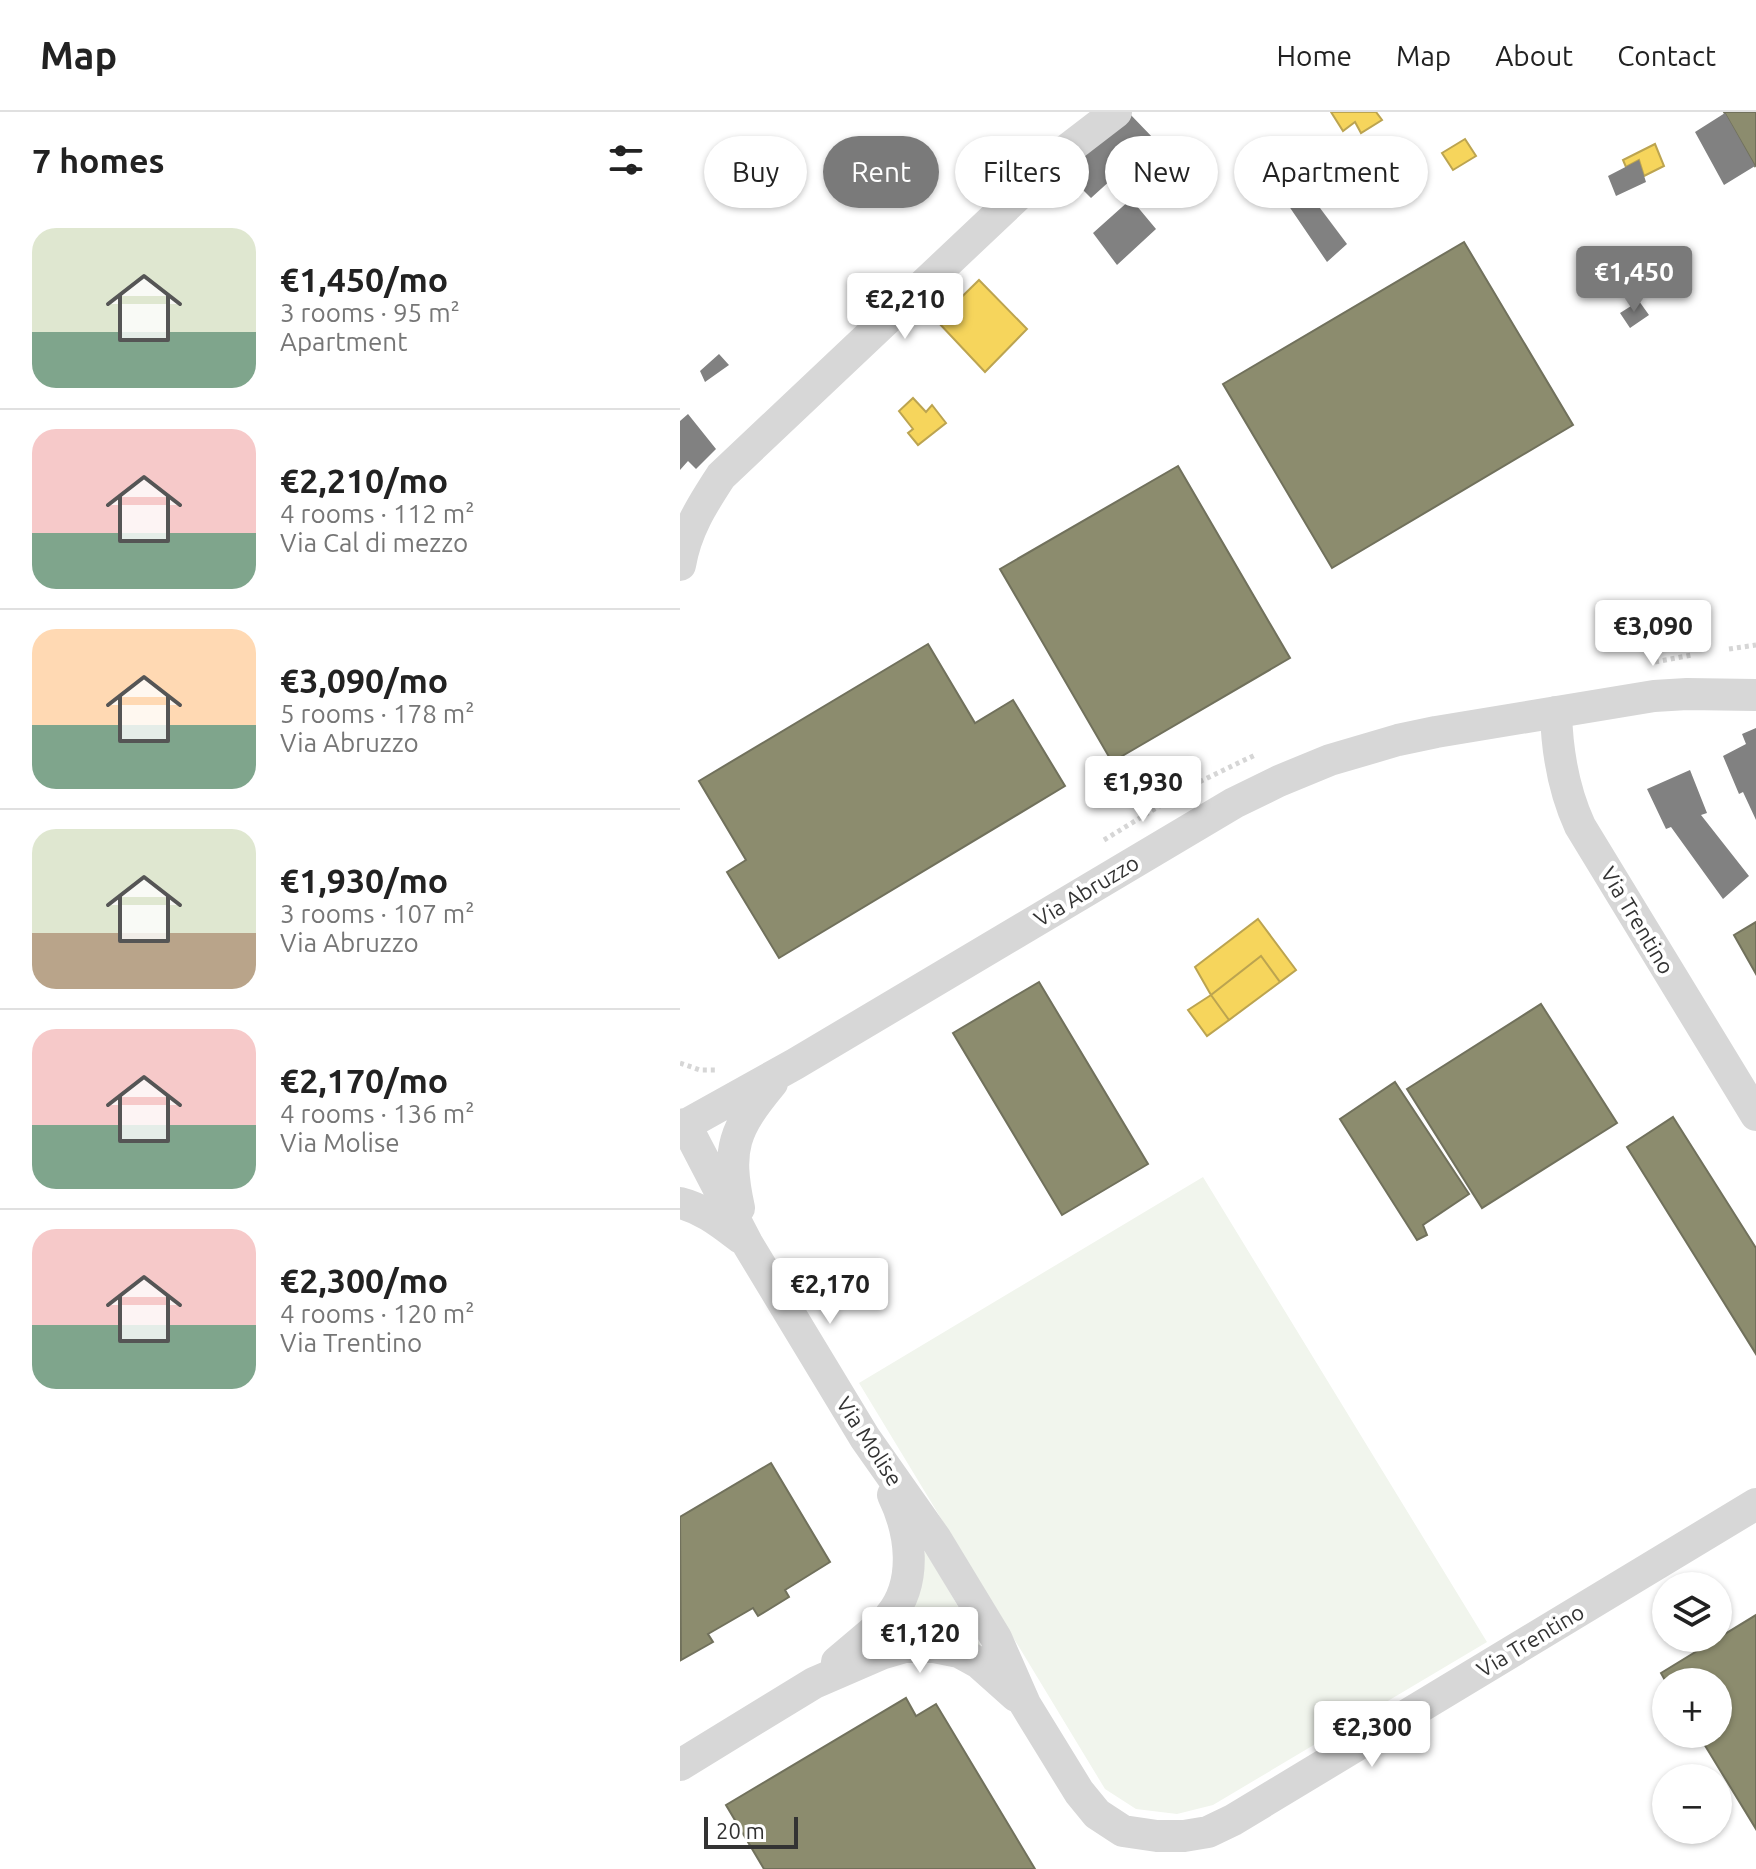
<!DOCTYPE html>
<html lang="en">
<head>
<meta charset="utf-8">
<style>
	body { margin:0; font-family:Ubuntu,sans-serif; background:#f6f6f6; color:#222; height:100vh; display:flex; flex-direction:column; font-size:30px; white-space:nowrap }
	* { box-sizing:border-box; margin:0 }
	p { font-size:26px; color:#767676 }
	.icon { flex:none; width:44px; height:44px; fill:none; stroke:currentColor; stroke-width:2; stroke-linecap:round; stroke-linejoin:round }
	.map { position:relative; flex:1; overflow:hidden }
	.side { display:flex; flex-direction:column; background:#fff; width:680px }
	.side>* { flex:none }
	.banner { position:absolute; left:24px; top:24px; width:760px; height:72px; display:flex; gap:16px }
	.tools { position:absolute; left:972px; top:1460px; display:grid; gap:16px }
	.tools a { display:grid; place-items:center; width:80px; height:80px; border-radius:50%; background:#fff; box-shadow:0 2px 6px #0004; font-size:40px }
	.scale { position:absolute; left:24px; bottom:20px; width:94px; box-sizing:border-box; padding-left:8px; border:4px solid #333; border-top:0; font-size:22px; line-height:28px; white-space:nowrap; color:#333; -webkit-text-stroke:6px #fff; paint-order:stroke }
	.price { position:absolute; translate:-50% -68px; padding:0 18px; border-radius:8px; background:#fff; color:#222; font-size:26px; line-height:52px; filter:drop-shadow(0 2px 4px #0008) }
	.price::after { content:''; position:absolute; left:50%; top:48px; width:24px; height:18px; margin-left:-12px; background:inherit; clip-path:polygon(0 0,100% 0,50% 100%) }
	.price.current { background:#7a7a7a; color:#fff }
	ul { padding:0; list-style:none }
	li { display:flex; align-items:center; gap:24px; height:200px; padding:0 32px }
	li+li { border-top:2px solid #e0e0e0 }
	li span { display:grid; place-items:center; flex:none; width:224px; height:160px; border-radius:24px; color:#555 }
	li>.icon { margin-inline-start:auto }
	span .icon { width:96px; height:96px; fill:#fffc; stroke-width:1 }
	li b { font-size:34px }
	h2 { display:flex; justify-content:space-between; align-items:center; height:96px; padding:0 32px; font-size:34px }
	.chip { padding:0 28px; border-radius:36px; background:#fff; box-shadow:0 2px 6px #0004; font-size:28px; line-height:72px }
	.chip.current { background:#7a7a7a; color:#fff }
	header { display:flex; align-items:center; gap:48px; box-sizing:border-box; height:112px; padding:0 40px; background:#fff; border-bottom:2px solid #e0e0e0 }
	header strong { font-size:38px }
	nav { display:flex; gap:44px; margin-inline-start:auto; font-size:28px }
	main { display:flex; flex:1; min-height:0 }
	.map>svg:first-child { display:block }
	.green { fill:#f1f5ed }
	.homes { fill:#f6d55c; stroke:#bca450; stroke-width:2 }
	.industry { fill:#8c8c6e; stroke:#71715c; stroke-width:2 }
	.building { fill:#818181 }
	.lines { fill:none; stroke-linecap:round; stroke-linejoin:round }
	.path { stroke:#d6d6d6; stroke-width:5; stroke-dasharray:4 4; stroke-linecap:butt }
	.street { stroke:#d7d7d7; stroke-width:32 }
	.labels { text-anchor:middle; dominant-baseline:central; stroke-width:8; stroke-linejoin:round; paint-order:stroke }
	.street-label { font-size:22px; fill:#333; stroke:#fff }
</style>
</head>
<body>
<header>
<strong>Map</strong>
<nav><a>Home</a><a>Map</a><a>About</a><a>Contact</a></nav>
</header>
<main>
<section class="side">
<h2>7 homes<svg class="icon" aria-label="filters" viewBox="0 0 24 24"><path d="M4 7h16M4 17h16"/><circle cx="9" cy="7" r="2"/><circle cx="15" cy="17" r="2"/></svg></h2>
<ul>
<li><span style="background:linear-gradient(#dfe7d0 65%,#7fa58c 0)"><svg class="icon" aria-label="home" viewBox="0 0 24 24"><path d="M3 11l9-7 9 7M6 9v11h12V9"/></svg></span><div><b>€1,450/mo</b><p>3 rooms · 95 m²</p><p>Apartment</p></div></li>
<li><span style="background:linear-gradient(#f6c9c9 65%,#7fa58c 0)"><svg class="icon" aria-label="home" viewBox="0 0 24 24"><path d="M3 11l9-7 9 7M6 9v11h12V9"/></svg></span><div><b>€2,210/mo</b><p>4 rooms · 112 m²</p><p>Via Cal di mezzo</p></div></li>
<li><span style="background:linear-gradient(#ffd9b3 60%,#7fa58c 0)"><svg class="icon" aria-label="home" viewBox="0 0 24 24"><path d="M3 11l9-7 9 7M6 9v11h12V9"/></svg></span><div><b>€3,090/mo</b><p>5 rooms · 178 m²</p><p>Via Abruzzo</p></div></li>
<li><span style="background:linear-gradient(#dfe7d0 65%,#b9a48a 0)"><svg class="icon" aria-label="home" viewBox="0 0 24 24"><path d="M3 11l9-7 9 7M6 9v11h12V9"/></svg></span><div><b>€1,930/mo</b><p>3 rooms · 107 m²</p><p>Via Abruzzo</p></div></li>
<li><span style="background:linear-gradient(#f6c9c9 60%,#7fa58c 0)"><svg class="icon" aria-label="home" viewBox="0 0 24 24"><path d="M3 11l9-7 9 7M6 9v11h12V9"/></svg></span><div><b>€2,170/mo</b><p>4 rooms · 136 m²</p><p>Via Molise</p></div></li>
<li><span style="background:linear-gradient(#f6c9c9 60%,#7fa58c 0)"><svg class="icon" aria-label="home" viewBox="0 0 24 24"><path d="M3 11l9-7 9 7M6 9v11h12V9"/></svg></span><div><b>€2,300/mo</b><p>4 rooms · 120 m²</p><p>Via Trentino</p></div></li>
</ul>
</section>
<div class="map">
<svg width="1076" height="1757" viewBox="0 0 1076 1757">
	<rect width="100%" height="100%" fill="#fff"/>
	<!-- green -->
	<path class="green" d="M523 1065 807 1530 533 1693 497 1702 456 1697 425 1677 179 1271Z
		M244 1439 247 1441 302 1536 216 1522Z"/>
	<!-- homes -->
	<path class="homes" d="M651 0H696L702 8 681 21 675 10 663 19Z
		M785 27 796 44 773 58 762 41Z
		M975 32 984 54 964 64 959 48 946 55 943 48Z
		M299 168 347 217 305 260 257 209Z
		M233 286 246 300 252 293 266 311 238 333 228 321 233 317 219 299Z
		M578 807 616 858 600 870 581 844 531 883 515 855Z
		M581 844 600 870 549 908 531 883Z
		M531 883 549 908 527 924 508 898Z"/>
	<!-- industry -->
	<path class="industry" d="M1044 0H1076V53L1075 54Z
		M784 130 893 313 652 456 543 272Z
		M498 354 610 546 432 650 320 457Z
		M248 532 295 611 333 588 385 674 99 846 47 760 66 748 19 669Z
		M1076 810V862L1054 823Z
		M359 870 468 1052 382 1103 273 921Z
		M861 892 937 1011 802 1096 727 977Z
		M715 970 789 1082 743 1113 747 1123 737 1128 660 1007Z
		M993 1005 1076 1136V1242L947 1035Z
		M91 1351 150 1450 105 1478 109 1485 78 1504 73 1496 28 1522 33 1530 1 1548 0 1405Z
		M1076 1503V1717L1018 1622H1038V1570H986L981 1561Z
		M226 1586 236 1604 256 1592 355 1757H84L46 1693Z"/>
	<!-- building -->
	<path class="building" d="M448 0 475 28 411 86 389 64 394 58 386 43Z
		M1045 1 1075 54 1044 73 1015 20Z
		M959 48 966 70 936 84 928 64Z
		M619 68 667 132 647 150 600 81Z
		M451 87 476 117 437 153 413 121Z
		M959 189 969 203 950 216 940 201Z
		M39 242 49 253 25 270 20 259Z
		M8 302 36 337 16 357 8 349 0 358V309Z
		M1076 616V708L1063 680 1059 682 1043 644 1066 632 1062 622Z
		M1010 658 1027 701 1021 703 1069 764 1043 787 991 715 986 717 967 677Z"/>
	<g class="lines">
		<!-- path -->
		<path class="path" d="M1049 537 1076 533
			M975 550 1012 543
			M424 728 517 671 575 643
			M0 951 20 958H38"/>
		<!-- street -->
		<path class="street" d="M0 453C6 418 22 393 41 364L384 40 436 0
			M876 600C877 640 883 677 900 714L1076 1003
			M5 1012 67 1131 185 1326 256 1427 316 1526 345 1592 399 1680 417 1702 443 1719 477 1724H504L528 1720 553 1708 1076 1392
			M0 1016 115 952 554 691 599 669 650 648 718 628 756 620 974 584 1007 582 1076 583
			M0 1091C24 1097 42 1112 61 1126
			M59 1096C46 1036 54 1017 92 971
			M157 1550C170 1539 183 1528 196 1517 200 1513 207 1509 210 1504 238 1470 231 1420 213 1383
			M0 1653 134 1571 201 1542 225 1535H254L279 1540 299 1551 336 1584"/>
	</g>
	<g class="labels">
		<!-- street labels -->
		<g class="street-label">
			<text transform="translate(406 778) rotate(-31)">Via Abruzzo</text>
			<text transform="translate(958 808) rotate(59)">Via Trentino</text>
			<text transform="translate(190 1329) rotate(57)">Via Molise</text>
			<text transform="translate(850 1528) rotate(-31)">Via Trentino</text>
		</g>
	</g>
</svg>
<div class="tools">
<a><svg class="icon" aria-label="layers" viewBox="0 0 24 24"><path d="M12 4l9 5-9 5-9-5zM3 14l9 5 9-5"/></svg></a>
<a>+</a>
<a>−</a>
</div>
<div class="scale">20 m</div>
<b class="price current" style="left:954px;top:202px">€1,450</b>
<b class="price" style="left:225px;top:229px">€2,210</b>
<b class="price" style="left:973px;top:556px">€3,090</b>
<b class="price" style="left:463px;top:712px">€1,930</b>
<b class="price" style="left:150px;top:1214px">€2,170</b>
<b class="price" style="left:240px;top:1563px">€1,120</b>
<b class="price" style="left:692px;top:1657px">€2,300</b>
<div class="banner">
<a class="chip">Buy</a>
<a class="chip current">Rent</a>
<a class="chip">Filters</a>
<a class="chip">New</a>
<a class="chip">Apartment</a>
</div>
</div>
</main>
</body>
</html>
